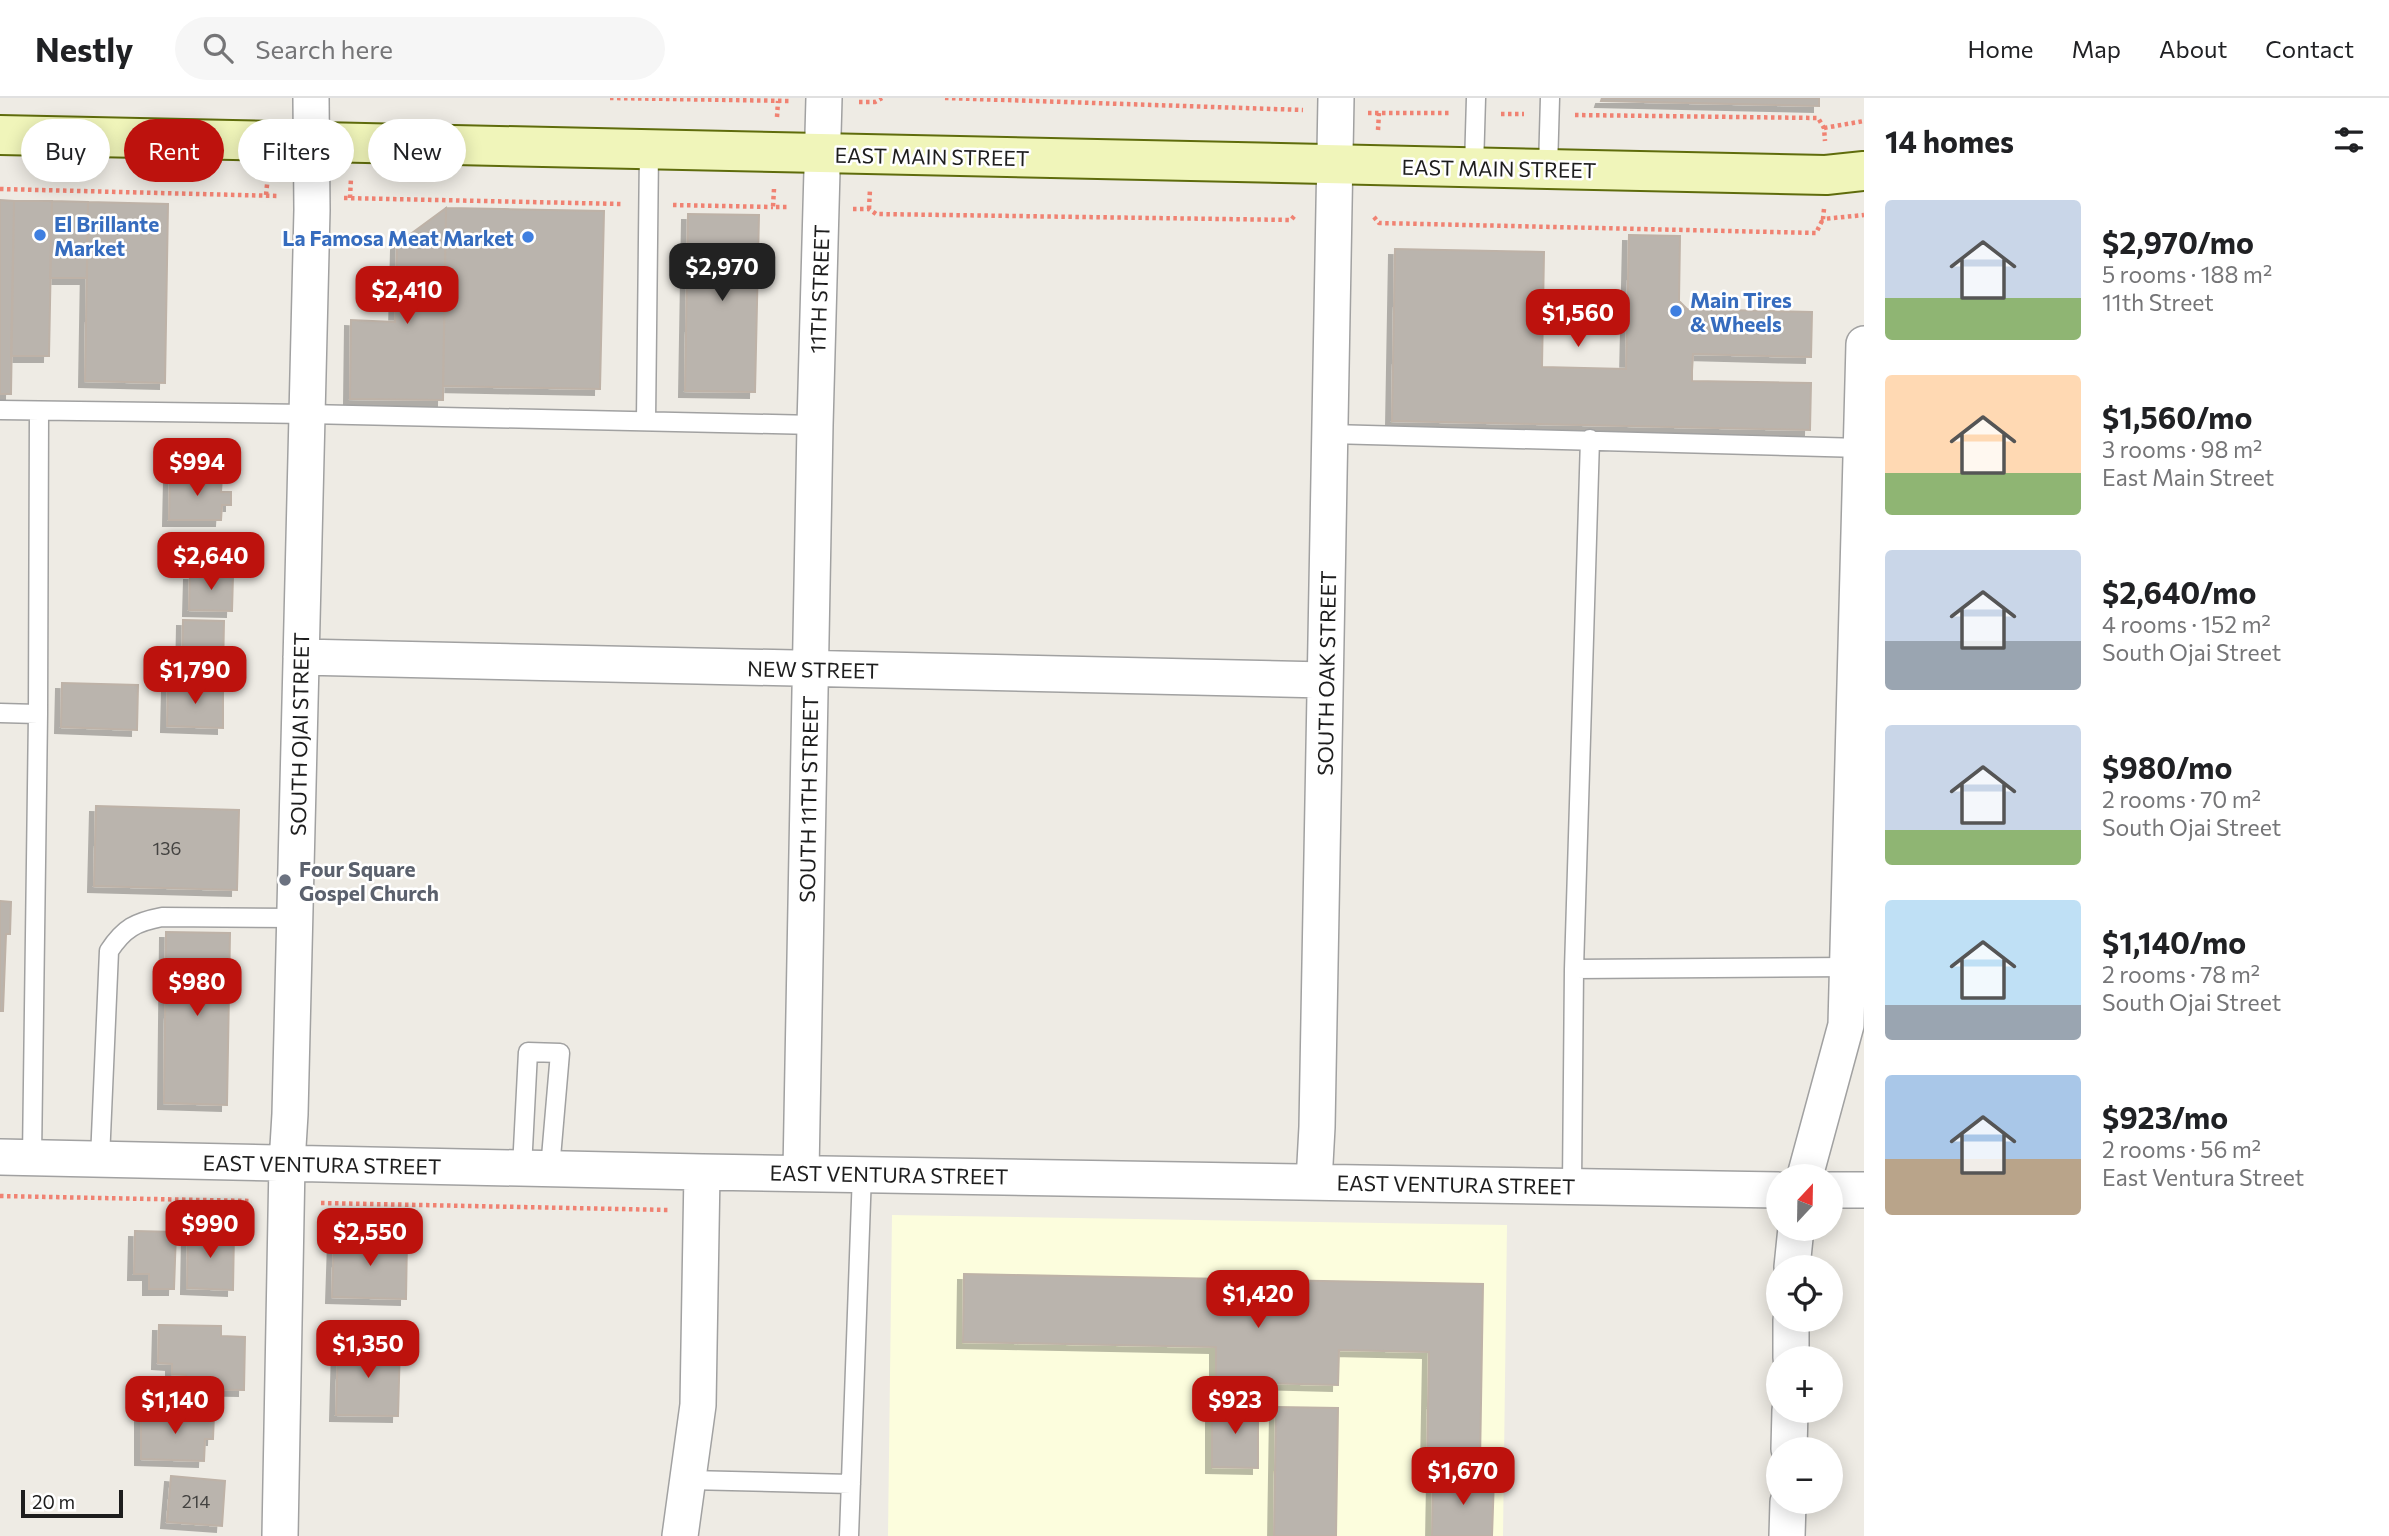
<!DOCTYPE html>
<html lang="en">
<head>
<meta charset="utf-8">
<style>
	body { margin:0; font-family:Commissioner,sans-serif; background:#f6f6f6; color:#202124; height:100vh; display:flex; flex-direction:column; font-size:26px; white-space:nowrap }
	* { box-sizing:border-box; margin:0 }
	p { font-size:23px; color:#757577 }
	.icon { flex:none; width:38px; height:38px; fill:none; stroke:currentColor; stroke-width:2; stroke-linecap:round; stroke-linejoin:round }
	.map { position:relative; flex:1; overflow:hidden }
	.panel { display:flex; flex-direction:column; background:#fff; width:525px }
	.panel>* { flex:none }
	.guide { position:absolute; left:21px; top:21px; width:665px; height:63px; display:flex; gap:14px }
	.needle { width:46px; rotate:22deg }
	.tools { position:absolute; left:1766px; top:1066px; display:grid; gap:14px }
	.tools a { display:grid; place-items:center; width:77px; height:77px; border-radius:50%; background:#fff; box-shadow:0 4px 18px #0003; font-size:35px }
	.scale { position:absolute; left:21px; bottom:18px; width:102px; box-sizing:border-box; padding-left:7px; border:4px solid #1d1d1d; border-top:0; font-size:19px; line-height:24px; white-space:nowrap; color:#1d1d1d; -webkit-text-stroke:5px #fff; paint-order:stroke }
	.price { position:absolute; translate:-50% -60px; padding:0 16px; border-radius:14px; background:#bd120d; color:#fff; font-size:23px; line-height:46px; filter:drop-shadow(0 2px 4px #0008) }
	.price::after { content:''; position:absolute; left:50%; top:42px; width:21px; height:16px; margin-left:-10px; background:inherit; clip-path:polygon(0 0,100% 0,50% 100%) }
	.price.active { background:#222; color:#fff }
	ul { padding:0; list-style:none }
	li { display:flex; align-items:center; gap:21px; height:175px; padding:0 21px }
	li span { display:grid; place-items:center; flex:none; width:196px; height:140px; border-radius:7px; color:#555 }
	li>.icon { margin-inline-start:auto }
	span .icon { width:84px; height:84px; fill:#fffc; stroke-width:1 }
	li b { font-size:30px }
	h2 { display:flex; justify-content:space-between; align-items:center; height:84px; padding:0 21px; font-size:30px }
	.pill { padding:0 24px; border-radius:32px; background:#fff; box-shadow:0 4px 18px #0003; font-size:24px; line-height:63px }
	.pill.active { background:#bd120d; color:#fff }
	header { display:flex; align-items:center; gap:42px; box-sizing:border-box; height:98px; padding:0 35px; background:#fff; border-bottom:2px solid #e0e0e0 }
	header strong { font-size:33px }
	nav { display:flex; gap:38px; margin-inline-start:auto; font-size:24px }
	.search { width:490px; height:63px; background:#f6f6f6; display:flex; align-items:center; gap:18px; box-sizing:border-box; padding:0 24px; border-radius:38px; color:#757577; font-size:26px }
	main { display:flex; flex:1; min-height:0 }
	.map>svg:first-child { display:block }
	.education { fill:#fcfddd }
	.building { fill:#bab4ad; stroke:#beb2a7; stroke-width:2; filter:url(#shadow) }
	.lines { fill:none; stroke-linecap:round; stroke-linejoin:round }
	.lane-casing { stroke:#a1a1a1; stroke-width:21 }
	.street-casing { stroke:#a1a1a1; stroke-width:38 }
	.secondary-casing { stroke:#5f6c0c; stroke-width:42 }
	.path { stroke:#f08272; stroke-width:4.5; stroke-dasharray:3.5 3.5; stroke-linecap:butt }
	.lane { stroke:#fff; stroke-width:18 }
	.street { stroke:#fff; stroke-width:35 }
	.secondary { stroke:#f0f5ba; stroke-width:38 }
	.shop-dot { fill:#3f7fe0; stroke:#fff; stroke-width:2.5 }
	.worship-dot { fill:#6b7280; stroke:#fff; stroke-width:2.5 }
	.labels { text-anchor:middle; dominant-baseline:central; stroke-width:5; stroke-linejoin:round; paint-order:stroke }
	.number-label { font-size:18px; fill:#444341 }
	.street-label { font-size:21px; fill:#1d1d1d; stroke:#fff }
	.shop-label { font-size:21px; font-weight:bold; fill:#366cbe; stroke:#fff; text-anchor:start }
	.worship-label { font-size:21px; font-weight:bold; fill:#5b616d; stroke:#fff; text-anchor:start }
</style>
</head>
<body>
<header>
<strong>Nestly</strong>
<div class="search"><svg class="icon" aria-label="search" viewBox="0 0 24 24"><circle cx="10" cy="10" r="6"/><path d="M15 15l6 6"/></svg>Search here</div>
<nav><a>Home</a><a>Map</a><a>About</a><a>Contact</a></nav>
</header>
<main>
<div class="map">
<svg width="1864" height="1438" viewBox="0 0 1864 1438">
	<defs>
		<filter id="shadow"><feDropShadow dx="-6" dy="6" stdDeviation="0" flood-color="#0004"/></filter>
	</defs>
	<rect width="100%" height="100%" fill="#eeebe4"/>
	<!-- education -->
	<path class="education" d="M892 1117 1507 1127 1503 1438H888Z"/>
	<!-- building -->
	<path class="building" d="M1602 0H1819V8L1601 3Z
		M0 102 14 103 11 296H0Z
		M14 103H52L49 258H11Z
		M52 103 88 104 87 180H50Z
		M88 104 168 106 165 285 85 283Z
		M446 110 443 302 350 301 351 222 395 224 397 146Z
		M446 110 604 113 600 291 443 288Z
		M688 116 759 117 755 294 685 293Z
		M1629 137 1680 138 1679 203 1687 211 1812 214 1811 259 1693 256 1692 273V283L1811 285 1810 332 1392 323 1395 151 1544 154 1542 269 1626 271Z
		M170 377 222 378 221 394H231V407H222L221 422H169Z
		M190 476 233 477 232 513 189 512Z
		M183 522 224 523 223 574 182 573Z
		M62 585 138 587 137 632 61 629Z
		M168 586 223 587V630L167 628Z
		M96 708 239 712 237 792 94 788Z
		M0 803 11 804 10 836H6L3 913H0Z
		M166 834 230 835 227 1007 164 1005Z
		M188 1132 234 1134 233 1192 187 1190Z
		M135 1133 176 1134 174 1191H149V1176H134Z
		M334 1139 407 1141 406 1201 332 1199Z
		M964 1176 1483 1186 1480 1365 1427 1364 1429 1254 1339 1252 1338 1287 1216 1284V1249L963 1244Z
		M159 1227 221 1228V1238L245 1239 244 1292 185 1291 186 1277 172 1276V1266L158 1265Z
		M338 1245 400 1246 398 1318 336 1317Z
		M1212 1306 1258 1307V1370L1212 1369Z
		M1276 1309 1338 1310 1336 1438H1274Z
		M141 1315 214 1316 213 1341H205L204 1363 141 1361Z
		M171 1378 225 1383 222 1428 167 1424Z
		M1433 1379 1494 1380 1492 1438H1432Z"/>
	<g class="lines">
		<defs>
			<path id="lane" d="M1474 69 1476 0
				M1548 70 1550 0
				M0 312 307 316 815 327
				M646 323 649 52
				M1330 336 1862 350
				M0 615 38 616
				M1574 871 1848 869
				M32 1059 38 616 39 313
				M100 1061 109 853C124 830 136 824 162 819L295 820
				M522 1070 528 954 560 955 550 1071
				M1572 1087 1574 871 1590 341
				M688 1382 851 1386
				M849 1438 862 1075"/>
			<path id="street" d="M301 559 1325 582
				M0 1059 702 1074 1778 1092
				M801 1074 815 327 824 0
				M1805 1078 1846 927 1864 246
				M1314 1084 1317 1029 1336 0
				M1830 1092H1864
				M1792 1169 1796 1130
				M1791 1260V1222
				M1789 1351 1790 1312
				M280 1438 287 1065 290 1016 312 112 311 0
				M680 1438 698 1307 702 1074
				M1787 1438 1788 1404"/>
			<path id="secondary" d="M0 37 1826 77 1864 73"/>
		</defs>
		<!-- lane casing -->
		<use href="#lane" class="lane-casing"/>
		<!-- street casing -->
		<use href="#street" class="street-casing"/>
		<!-- secondary casing -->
		<use href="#secondary" class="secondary-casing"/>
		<!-- path -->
		<path class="path" d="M610 0 791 3
			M945 0 1303 12
			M859 4H875L882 0
			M1368 15H1450
			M1501 16H1524
			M1575 17 1818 20 1824 30 1825 43
			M777 19 778 3
			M1824 30 1864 23
			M1378 32 1379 15
			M0 91 279 98
			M774 91 773 109H789
			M266 97 268 77
			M344 100 622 106
			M350 100 351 80
			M673 107 773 109
			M853 111H869L876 116 1291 122 1296 116
			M869 111 870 91
			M1824 111 1823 121 1864 117
			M1374 119 1379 125 1816 135 1823 121
			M0 1098 252 1103
			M321 1105 669 1112"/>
		<!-- lane -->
		<use href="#lane" class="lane"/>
		<!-- street -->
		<use href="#street" class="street"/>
		<!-- secondary -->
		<use href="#secondary" class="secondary"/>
	</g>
	<!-- markers -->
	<g class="shop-dot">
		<circle cx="40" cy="137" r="7"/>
		<circle cx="528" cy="139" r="7"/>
		<circle cx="1676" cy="213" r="7"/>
	</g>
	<circle class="worship-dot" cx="285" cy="782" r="7"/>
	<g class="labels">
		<!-- number labels -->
		<g class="number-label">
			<text x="167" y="750">136</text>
			<text x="196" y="1403">214</text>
		</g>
		<!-- street labels -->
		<g class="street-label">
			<text transform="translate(932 58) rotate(1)">EAST MAIN STREET</text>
			<text transform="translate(1499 70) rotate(1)">EAST MAIN STREET</text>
			<text transform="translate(819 191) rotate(-88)">11TH STREET</text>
			<text transform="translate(813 571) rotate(1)">NEW STREET</text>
			<text transform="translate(1326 575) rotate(-89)">SOUTH OAK STREET</text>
			<text transform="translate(299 636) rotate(-89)">SOUTH OJAI STREET</text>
			<text transform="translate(808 701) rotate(-89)">SOUTH 11TH STREET</text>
			<text transform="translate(322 1066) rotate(1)">EAST VENTURA STREET</text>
			<text transform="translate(889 1076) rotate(1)">EAST VENTURA STREET</text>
			<text transform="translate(1456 1086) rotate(1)">EAST VENTURA STREET</text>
		</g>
		<!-- shop labels -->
		<g class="shop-label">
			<text x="54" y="125">El Brillante<tspan x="54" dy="24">Market</tspan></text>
			<text x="514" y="139" text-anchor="end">La Famosa Meat Market</text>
			<text x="1690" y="201">Main Tires<tspan x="1690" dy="24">&amp; Wheels</tspan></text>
		</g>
		<!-- worship labels -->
		<g class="worship-label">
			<text x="299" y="770">Four Square<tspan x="299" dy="24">Gospel Church</tspan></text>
		</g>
	</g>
</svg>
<div class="tools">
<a><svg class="needle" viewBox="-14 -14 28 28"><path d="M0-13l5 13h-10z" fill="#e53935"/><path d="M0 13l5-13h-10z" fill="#757577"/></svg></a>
<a><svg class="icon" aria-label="locate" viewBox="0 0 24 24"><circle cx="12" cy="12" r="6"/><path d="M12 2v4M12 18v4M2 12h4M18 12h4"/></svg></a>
<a>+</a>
<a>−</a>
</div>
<div class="scale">20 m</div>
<b class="price active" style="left:722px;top:205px">$2,970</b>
<b class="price" style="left:407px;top:228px">$2,410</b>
<b class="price" style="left:1578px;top:251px">$1,560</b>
<b class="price" style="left:197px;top:400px">$994</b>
<b class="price" style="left:211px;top:494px">$2,640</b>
<b class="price" style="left:195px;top:608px">$1,790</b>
<b class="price" style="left:197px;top:920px">$980</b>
<b class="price" style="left:210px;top:1162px">$990</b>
<b class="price" style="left:370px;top:1170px">$2,550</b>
<b class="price" style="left:1258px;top:1232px">$1,420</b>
<b class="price" style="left:368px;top:1282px">$1,350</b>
<b class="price" style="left:175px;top:1338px">$1,140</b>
<b class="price" style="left:1235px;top:1338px">$923</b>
<b class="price" style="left:1463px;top:1409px">$1,670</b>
<div class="guide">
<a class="pill">Buy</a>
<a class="pill active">Rent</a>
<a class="pill">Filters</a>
<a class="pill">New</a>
</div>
</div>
<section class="panel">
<h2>14 homes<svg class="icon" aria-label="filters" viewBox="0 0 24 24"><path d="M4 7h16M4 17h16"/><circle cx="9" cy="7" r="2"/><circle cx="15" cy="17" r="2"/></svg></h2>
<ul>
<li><span style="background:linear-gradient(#c9d6e8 70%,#8fb573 0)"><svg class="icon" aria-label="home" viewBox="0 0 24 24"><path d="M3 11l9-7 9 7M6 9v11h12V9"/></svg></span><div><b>$2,970/mo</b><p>5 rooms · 188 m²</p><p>11th Street</p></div></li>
<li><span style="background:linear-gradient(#ffd9b3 70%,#8fb573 0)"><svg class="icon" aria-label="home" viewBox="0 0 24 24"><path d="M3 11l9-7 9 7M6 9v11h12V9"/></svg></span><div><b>$1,560/mo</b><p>3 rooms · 98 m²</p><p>East Main Street</p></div></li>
<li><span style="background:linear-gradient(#c9d6e8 65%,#9aa5b1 0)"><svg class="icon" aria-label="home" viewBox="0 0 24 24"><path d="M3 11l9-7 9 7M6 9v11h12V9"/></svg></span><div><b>$2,640/mo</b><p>4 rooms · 152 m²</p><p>South Ojai Street</p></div></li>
<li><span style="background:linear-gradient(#c9d6e8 75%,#8fb573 0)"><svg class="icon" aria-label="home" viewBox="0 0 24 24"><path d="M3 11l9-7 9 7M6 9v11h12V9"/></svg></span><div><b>$980/mo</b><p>2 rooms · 70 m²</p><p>South Ojai Street</p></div></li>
<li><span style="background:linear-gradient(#bfe0f5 75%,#9aa5b1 0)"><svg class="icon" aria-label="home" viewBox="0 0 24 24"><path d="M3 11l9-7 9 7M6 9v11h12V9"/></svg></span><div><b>$1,140/mo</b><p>2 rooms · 78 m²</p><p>South Ojai Street</p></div></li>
<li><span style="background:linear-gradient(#a9c7e8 60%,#b9a48a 0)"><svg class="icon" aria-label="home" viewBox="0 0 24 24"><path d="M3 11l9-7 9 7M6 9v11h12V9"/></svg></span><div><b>$923/mo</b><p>2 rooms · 56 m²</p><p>East Ventura Street</p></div></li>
</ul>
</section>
</main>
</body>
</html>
